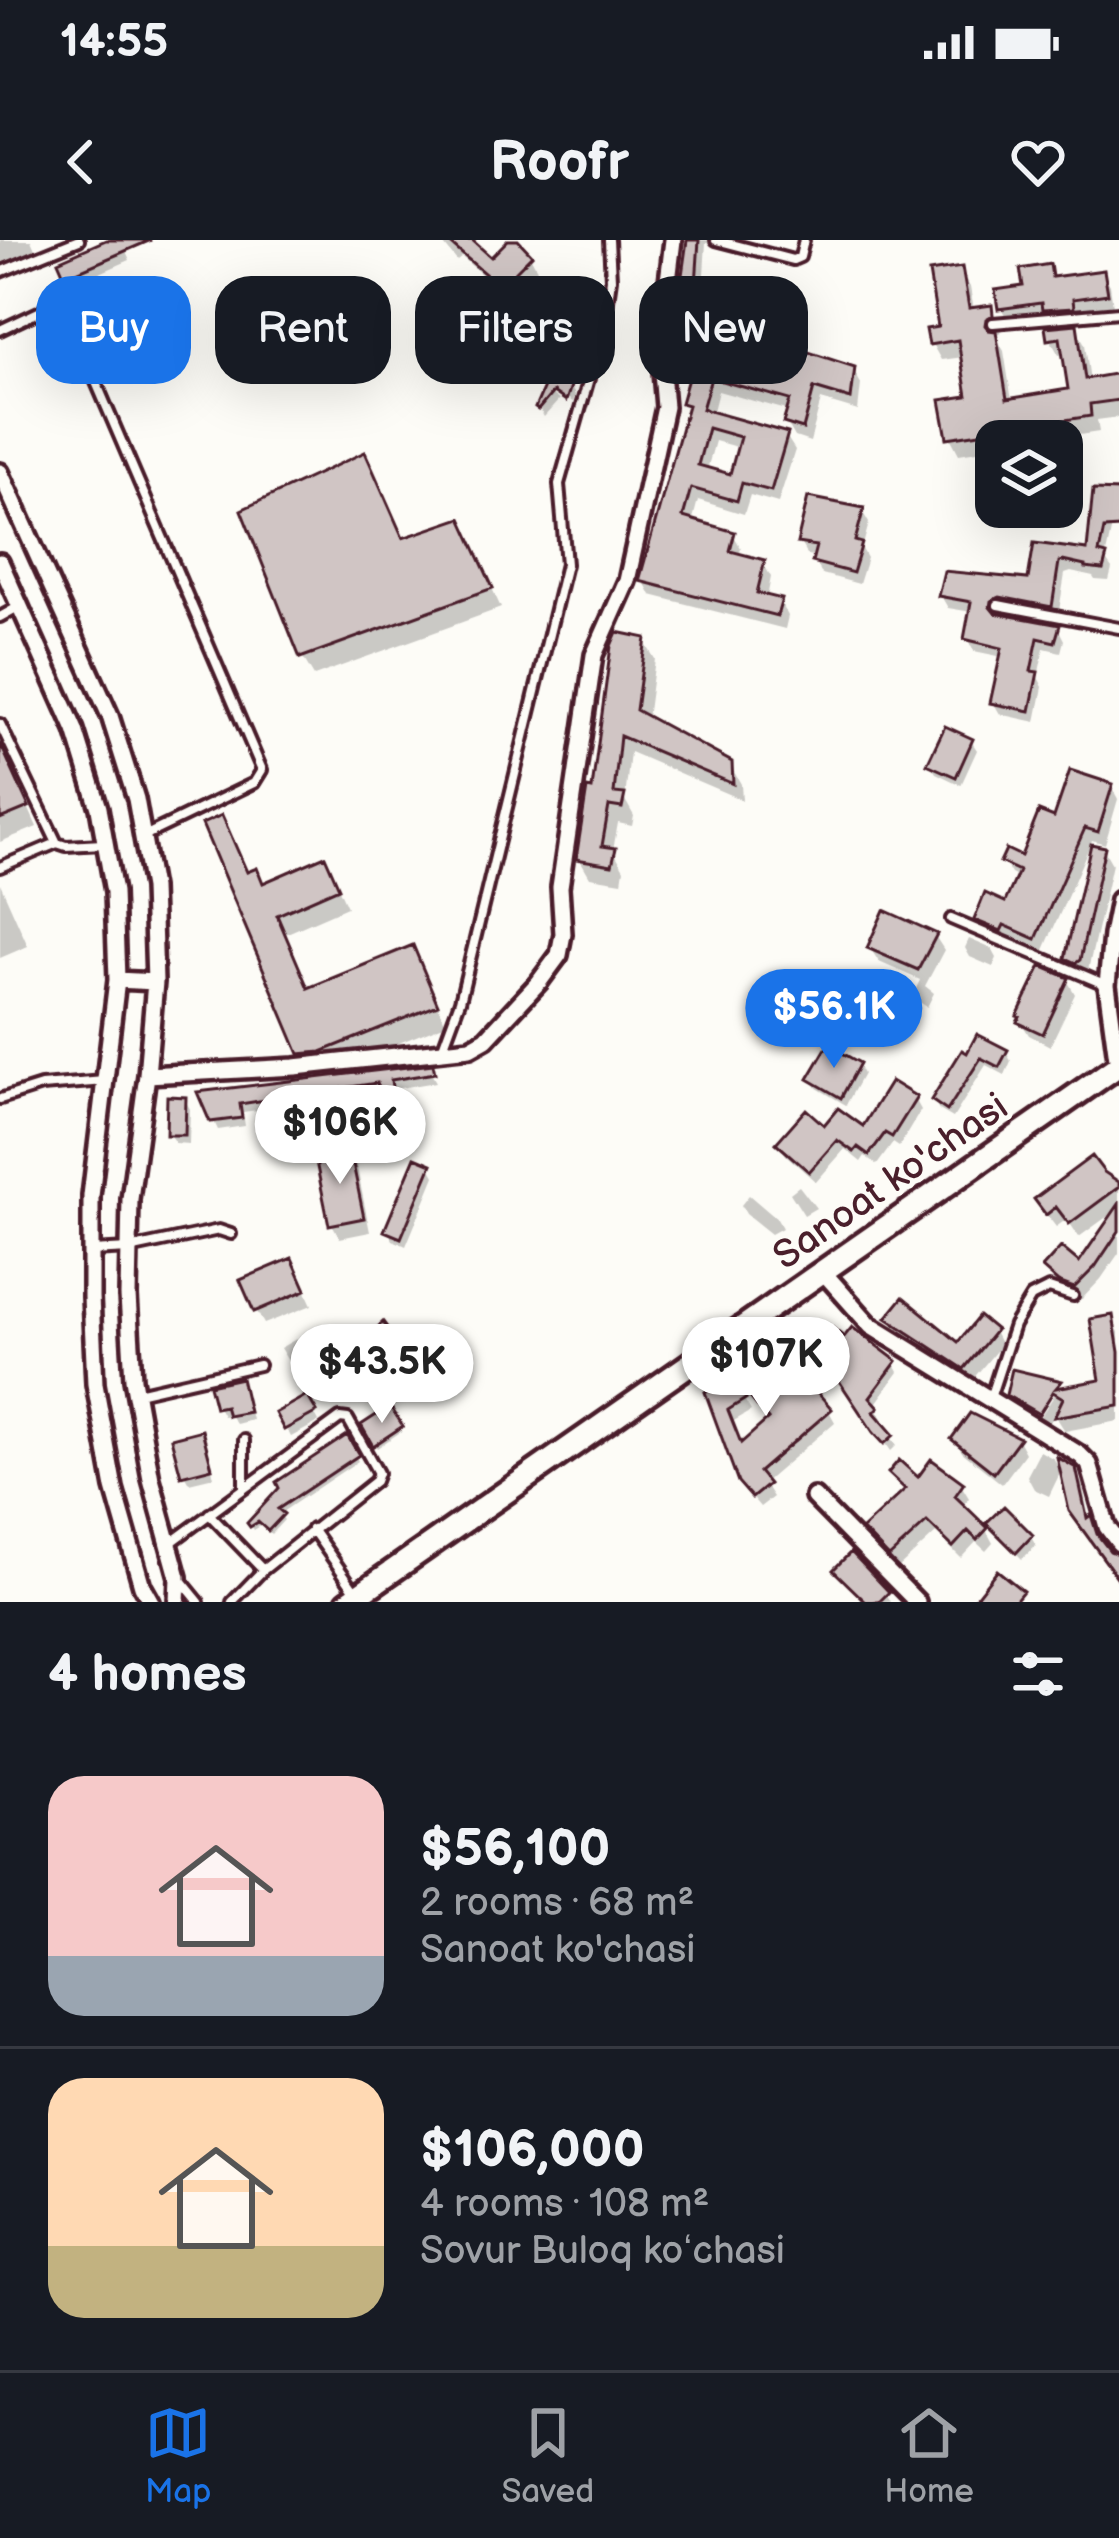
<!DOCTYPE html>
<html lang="en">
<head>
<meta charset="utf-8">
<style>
	body { margin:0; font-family:"Balsamiq Sans",sans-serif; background:#242831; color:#f1f3f6; height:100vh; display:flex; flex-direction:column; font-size:45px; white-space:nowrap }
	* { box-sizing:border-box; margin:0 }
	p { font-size:39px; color:#9ea1a6 }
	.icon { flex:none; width:66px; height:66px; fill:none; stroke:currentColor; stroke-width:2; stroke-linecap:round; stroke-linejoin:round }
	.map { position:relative; height:1362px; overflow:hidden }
	.sheet { display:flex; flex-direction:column; background:#171b24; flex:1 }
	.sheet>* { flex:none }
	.guide { position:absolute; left:36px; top:36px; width:1047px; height:108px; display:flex; gap:24px }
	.fabs { position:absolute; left:975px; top:180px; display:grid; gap:24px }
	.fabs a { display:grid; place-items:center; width:108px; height:108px; border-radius:24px; background:#171b24; box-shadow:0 12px 48px #0002; font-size:60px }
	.price { position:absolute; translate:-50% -102px; padding:0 27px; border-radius:42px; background:#fff; color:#222; font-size:39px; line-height:78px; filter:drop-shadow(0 3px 6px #0008) }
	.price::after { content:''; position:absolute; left:50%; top:72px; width:36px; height:27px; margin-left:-18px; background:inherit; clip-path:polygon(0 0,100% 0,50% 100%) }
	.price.current { background:#1a73e8; color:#fff }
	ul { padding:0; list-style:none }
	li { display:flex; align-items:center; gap:36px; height:300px; padding:0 48px }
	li+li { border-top:3px solid #363941 }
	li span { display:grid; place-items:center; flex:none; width:336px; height:240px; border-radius:36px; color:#555 }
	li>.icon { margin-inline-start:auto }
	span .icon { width:144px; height:144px; fill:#fffc; stroke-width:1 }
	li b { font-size:51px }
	h2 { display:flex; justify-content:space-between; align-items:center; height:144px; padding:0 48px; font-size:51px }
	.tag { padding:0 42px; border-radius:36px; background:#171b24; box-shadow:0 12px 48px #0002; font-size:42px; line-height:108px }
	.tag.current { background:#1a73e8; color:#fff }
	.status { display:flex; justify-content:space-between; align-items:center; height:84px; padding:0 60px; background:#171b24; direction:ltr }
	.status svg { height:33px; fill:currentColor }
	header { display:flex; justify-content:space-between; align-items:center; height:156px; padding:0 48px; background:#171b24; font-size:54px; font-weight:600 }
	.menu { display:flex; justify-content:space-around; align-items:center; height:168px; border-top:3px solid #363941; background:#171b24; font-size:33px; color:#9ea1a6 }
	.menu a { display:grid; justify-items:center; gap:6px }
	.menu .current { color:#1a73e8 }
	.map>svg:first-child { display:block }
	.shadow { fill:#0003; fill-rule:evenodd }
	.building { fill:#d0c5c4; stroke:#4a1f2b; stroke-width:3; fill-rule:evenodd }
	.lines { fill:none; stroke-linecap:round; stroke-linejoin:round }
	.service-casing { stroke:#4a1f2b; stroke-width:16 }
	.minor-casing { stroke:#4a1f2b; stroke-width:24 }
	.secondary-casing { stroke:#4a1f2b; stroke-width:30 }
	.service { stroke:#fdfcf7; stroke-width:8 }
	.minor { stroke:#fdfcf7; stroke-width:15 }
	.secondary { stroke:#fdfcf7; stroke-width:21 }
	.labels { text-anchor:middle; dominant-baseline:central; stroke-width:10; stroke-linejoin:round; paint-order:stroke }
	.street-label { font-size:39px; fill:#4a1f2b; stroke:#fdfcf7 }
</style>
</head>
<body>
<div class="status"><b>14:55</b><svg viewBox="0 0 49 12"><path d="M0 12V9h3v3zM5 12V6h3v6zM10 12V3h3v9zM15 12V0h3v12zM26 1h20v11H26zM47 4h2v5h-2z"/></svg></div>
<header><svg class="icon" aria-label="back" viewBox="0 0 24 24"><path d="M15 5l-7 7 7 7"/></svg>Roofr<svg class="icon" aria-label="heart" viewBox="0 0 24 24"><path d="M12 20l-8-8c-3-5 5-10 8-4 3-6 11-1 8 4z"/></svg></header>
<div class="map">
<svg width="1119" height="1362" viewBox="0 0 1119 1362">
	<rect width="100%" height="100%" fill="#fdfcf7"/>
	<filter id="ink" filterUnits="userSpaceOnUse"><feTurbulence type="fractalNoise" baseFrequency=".00833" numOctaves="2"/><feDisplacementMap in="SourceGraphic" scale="24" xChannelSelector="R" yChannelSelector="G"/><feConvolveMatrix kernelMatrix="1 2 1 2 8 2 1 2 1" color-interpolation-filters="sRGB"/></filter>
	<g filter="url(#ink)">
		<!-- shadow -->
		<path class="shadow" d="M0 0H31L37 14 0 31Z
			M113 0H121L130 20 72 45 67 36Z
			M440 0H471L491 21 530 16 537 29 508 58 462 17 457 21Z
			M691 0H731L730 6 706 3 701 81 853 129 861 144 858 171 821 160 810 202 795 197 787 183 790 171 718 151 712 175 786 196 795 210 778 263 750 255 744 274 698 260 692 283 733 294 741 308 739 317 763 323 771 337 767 358 780 361 788 376 785 389 651 355 643 340 689 171 684 163 695 123 684 120 675 105ZM715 201 740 208 732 237 707 230Z
			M1049 27 1056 40 1103 33 1110 45 1113 66 1078 71 1079 79 1052 82 1048 75 1008 80 1001 68Z
			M960 30 970 47 974 71 990 68 1000 85 1001 92 995 95 1004 111 1012 161 1072 152 1065 114 1059 115 1050 99 1075 87 1085 104 1090 141 1119 136V177L1097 180 1099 192 1039 201H996V208L959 214 950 197 970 158 964 117 941 120 932 104 941 89Z
			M548 123 573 129 579 138 571 147 575 155 573 162 551 147V154L559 160 544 177 539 168 554 133Z
			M1119 254V280L1113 281 1105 319 1112 329 1109 341 1095 340 1093 337 1071 332 1065 334 1058 377 1006 368 994 376 1058 388 1064 400 1061 412 1044 408 1038 437 1043 447 1036 482 1000 474 993 462 1003 417 974 411 968 399 972 372 948 368 941 356 1030 343 1036 306 1089 314Z
			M862 271 869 283 862 309 867 318 859 344 822 334 815 321 817 316 807 315 800 303Z
			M404 301 471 302 501 368 314 436 302 416Z
			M644 401 655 419 647 479 730 525 741 544 742 560 630 512 625 560 634 576 632 586 618 583 613 610 624 629 622 642 590 637 579 618 594 552Z
			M0 497 2 509 37 587 0 602Z
			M971 501 977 510 961 545 936 533 930 524Z
			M1111 546 1118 559 1105 604 1092 600 1044 710 1011 696 1008 702 985 693 977 680 1006 666 1019 638 1011 634 1003 621 1023 620 1056 581Z
			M232 597 248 635 264 646 334 638 347 667 285 694 309 751 412 709 422 727 446 784 332 830 313 832 302 813Z
			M1104 610 1112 624 1087 735 1077 733 1068 718Z
			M0 643 28 706 0 718Z
			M935 696 944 710 925 746 934 753 927 767 912 757 920 740 879 722 870 708Z
			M969 699 992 709 997 718 993 727 970 717 965 708Z
			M1067 740 1075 754 1050 806 1029 795 1021 782Z
			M1006 812 1011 821 1005 835 986 825 953 878 939 870 934 860 963 814Z
			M858 825 863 834 846 865 817 848 812 839Z
			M431 833 436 842 394 849 397 870 388 872 381 852 243 872 245 886 218 890 203 859Z
			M915 859 921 870 899 907 893 903 877 925 865 916 861 922 845 909 816 942 786 915 779 904 825 890 863 891Z
			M185 860 190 869 189 904 175 903 169 894Z
			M349 913 357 927 370 992 340 998 332 984Z
			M430 927 435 936 406 1006 393 1000 388 991Z
			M1102 934 1119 946V968L1079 997 1067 979 1056 987 1046 974Z
			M799 946 816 968 804 975 790 953Z
			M749 955 777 979 782 988 771 994 746 974 741 965Z
			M1119 969V1013L1101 1039 1082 1059 1068 1054 1053 1041 1046 1028 1079 1027Z
			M299 1036 312 1065 264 1084 256 1070Z
			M1111 1078 1119 1092V1181L1065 1191 1055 1175 1047 1186 1037 1181 1058 1150H1051L1032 1178 1018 1170 1009 1155 1060 1144 1063 1150 1104 1143Z
			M889 1079 958 1106 994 1092 1001 1105 972 1140 896 1091Z
			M814 1098 894 1123 899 1132 874 1166 882 1177 878 1181 897 1205 891 1211Z
			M296 1099 304 1112 288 1121 280 1108Z
			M365 1104 399 1109 404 1118 383 1133Z
			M732 1139 751 1171 732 1182 741 1206 829 1171 835 1182 764 1243 773 1257 760 1267 749 1254 709 1154Z
			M239 1141 245 1150 252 1180 236 1184 230 1175 223 1176 218 1167Z
			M306 1159 319 1182 291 1197 279 1174Z
			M389 1170 402 1191 377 1208 365 1186Z
			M200 1193 205 1202 214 1237 189 1243 184 1234Z
			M346 1199 358 1221 279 1274 284 1280 271 1294 262 1285 254 1290 250 1284Z
			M955 1199 1018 1200 1025 1213 1002 1244 962 1212Z
			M1040 1211 1054 1219 1061 1231 1049 1256 1034 1249 1027 1236Z
			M1074 1230 1082 1244 1089 1277 1101 1303 1112 1316 1119 1317V1338L1080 1285Z
			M891 1233 919 1241 961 1245 969 1258 962 1267 986 1290 993 1303 986 1311 976 1302 961 1318 936 1293 898 1328 873 1302 866 1289 906 1252Z
			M995 1292 1031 1297 1036 1306 1022 1319Z
			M837 1330 886 1353 891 1362H859L861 1359 845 1344Z"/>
		<!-- building -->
		<path class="building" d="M106 0H151L65 37 58 21Z
			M446 0H472L491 17 508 0H518L532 15 500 47Z
			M687 0H699L694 75 855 127 851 159 814 148 803 189 783 183 790 160 711 138 702 169 788 193 771 251 742 243 737 261 691 248 683 277 735 292 730 311 765 320 757 353 782 359 777 376 639 341 688 165 681 163 695 113 672 106ZM708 188 740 197 730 234 698 225Z
			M1050 24 1052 37 1104 30 1108 54 1073 59 1074 68 1042 70 1041 63 998 69 995 50 1023 46 1020 29Z
			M962 27 969 68 992 65 993 75 986 79 985 85 989 90 996 91 1007 159 1068 149 1060 98 1047 100 1045 87 1077 84 1085 139 1119 133V160L1090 164 1091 176 947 198 940 160 967 156 958 100 929 105 926 89 938 87 929 32Z
			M554 108 576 127 565 139 572 143 566 161 553 152 538 170 535 168 552 129 545 123Z
			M365 212 403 298 461 278 493 348 300 418 241 270Z
			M1093 250 1119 251V288L1104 289 1099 313 1107 315 1103 330 1085 328V326L1063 321 1059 322 1052 367 1000 357 991 361 990 367 995 373 1060 385 1055 402 1038 398 1031 431 1038 432 1030 471 990 463 1002 408 964 399 971 362 938 356 944 331 1028 339 1034 303 1087 310Z
			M808 257 864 268 855 301 862 303 853 333 812 322 816 306 797 303Z
			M617 392 646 398 636 470 732 522 733 544 620 496 614 553 625 554 622 568 609 566 602 606 616 608 612 625 576 619 587 548 592 549 611 406Z
			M945 486 973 499 956 537 927 524Z
			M0 503 29 567 0 579Z
			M1070 530 1113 544 1098 592 1085 588 1036 699 1004 685 1001 691 974 680 985 653 1005 662 1019 631 1000 622 1006 609 1021 616 1039 571 1054 577Z
			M222 575 247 632 257 628 263 643 325 616 339 648 277 675 308 748 413 705 438 765 321 812 299 814 202 584Z
			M1091 604 1105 607 1080 720 1076 723 1065 718Z
			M884 670 937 694 918 730 867 708Z
			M1041 726 1069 738 1043 794 1017 782 1020 777 1017 776Z
			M977 794 1008 810 999 827 981 818 947 871 931 860 962 810 967 813Z
			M828 805 860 823 841 858 808 839Z
			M433 824 435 833 391 840 394 861 380 864 377 843 240 864 242 878 210 882 197 852Z
			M891 841 917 857 892 897 885 893 869 915 858 907 854 912 837 900 809 932 776 903 806 869 824 885 838 868 863 886Z
			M167 856 186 857 185 895H166Z
			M350 909 364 978 329 985 315 917Z
			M1092 916 1104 932 1119 942V947L1069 984 1056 967 1046 975 1034 959Z
			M415 917 432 924 401 998 384 991Z
			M1119 964V991L1095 1027 1074 1048 1058 1042 1042 1028 1061 1007 1079 1022Z
			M292 1018 306 1050 254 1072 240 1040Z
			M903 1057 958 1102 979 1076 996 1090 964 1129 886 1078Z
			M1113 1075 1119 1112V1166L1054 1177 1063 1158 1053 1152 1039 1174 1006 1155 1012 1129 1062 1141 1056 1148 1100 1140 1090 1079Z
			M383 1082 402 1108 376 1126 361 1103Z
			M829 1085 844 1097 852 1087 897 1121 870 1157 879 1167 874 1172 894 1195 884 1204 873 1192 810 1097Z
			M784 1114 832 1169 759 1232 769 1244 752 1258 738 1242 705 1152 733 1135 747 1158 728 1170 741 1203 768 1179 743 1149Z
			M241 1138 249 1172 228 1176 225 1166 215 1168 209 1145Z
			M307 1155 317 1172 284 1190 275 1173Z
			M390 1166 403 1186 373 1206 361 1185Z
			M970 1173 1020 1198 994 1233 951 1199Z
			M202 1190 212 1228 181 1236 171 1198Z
			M347 1195 359 1215 278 1269 284 1274 268 1291 258 1282 250 1287 247 1283 279 1248 276 1242Z
			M1057 1217 1076 1228 1087 1278 1091 1275 1097 1294 1110 1311 1119 1315V1340L1069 1271Z
			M931 1219 964 1243 955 1256 988 1288 977 1300 968 1291 953 1307 927 1282 889 1317 862 1289 905 1249 888 1233 899 1220 918 1237Z
			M1004 1266 1033 1295 1016 1313 986 1283Z
			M851 1312 889 1352 879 1362H866L833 1330Z
			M997 1330 1023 1351 1014 1362H972Z"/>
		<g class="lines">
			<defs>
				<path id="service" d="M716 0 793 20 800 17 804 0
					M0 32 79 0
					M993 83 1119 72
					M0 90 47 68 66 72 262 530 254 543 144 596
					M998 365 1119 388
					M0 377 18 367
					M0 484 57 603 66 606 103 604
					M0 627 57 603
					M951 679 1104 744
					M442 810 460 761 566 324 559 244 605 82 611 39 609 0
					M0 859 41 846 105 841
					M92 1011 129 1009 219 990 231 994
					M137 1153 259 1125
					M990 1158 1014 1085 1031 1057 1049 1048 1073 1056
					M244 1200V1246
					M209 1274 263 1330
					M312 1289 356 1352
					M169 1304 340 1178 348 1179 378 1233 375 1241 263 1330 232 1362
					M181 1340 199 1362"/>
				<path id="minor" d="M0 232 110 476 136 559 152 648 155 742 147 835 130 959 128 1056 133 1139 151 1239 178 1337 177 1362
					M0 322 75 490 99 568 114 652 117 740 91 956V1057L95 1144 114 1248 142 1346 151 1362
					M117 740 155 742
					M1118 826 1107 745 1112 695 1119 660
					M147 835 295 827 470 808 486 799 539 742 559 715 563 694 560 647 594 415 627 341 665 167 660 108 673 0
					M824 1033 871 1086 1080 1215 1089 1224 1107 1287 1119 1303
					M814 1257 917 1362"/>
				<path id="secondary" d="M348 1362 1119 825"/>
			</defs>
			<!-- service casing -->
			<use href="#service" class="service-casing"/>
			<!-- minor casing -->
			<use href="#minor" class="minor-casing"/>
			<!-- secondary casing -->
			<use href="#secondary" class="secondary-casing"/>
			<!-- service -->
			<use href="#service" class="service"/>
			<!-- minor -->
			<use href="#minor" class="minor"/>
			<!-- secondary -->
			<use href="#secondary" class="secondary"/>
		</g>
	</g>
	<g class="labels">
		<!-- street labels -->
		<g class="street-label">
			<text transform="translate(891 942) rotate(-35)">Sanoat ko'chasi</text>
		</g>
	</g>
</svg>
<div class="fabs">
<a><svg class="icon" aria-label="layers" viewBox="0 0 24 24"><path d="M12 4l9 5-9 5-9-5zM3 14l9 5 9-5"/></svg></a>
</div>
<b class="price current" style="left:834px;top:831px">$56.1K</b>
<b class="price" style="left:340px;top:947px">$106K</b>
<b class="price" style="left:766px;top:1179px">$107K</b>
<b class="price" style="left:382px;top:1186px">$43.5K</b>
<div class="guide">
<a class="tag current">Buy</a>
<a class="tag">Rent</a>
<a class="tag">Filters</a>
<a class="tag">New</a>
</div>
</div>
<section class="sheet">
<h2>4 homes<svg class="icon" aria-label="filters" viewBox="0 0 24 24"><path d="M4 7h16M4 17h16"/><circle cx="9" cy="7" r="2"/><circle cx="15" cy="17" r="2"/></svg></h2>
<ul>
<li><span style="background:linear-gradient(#f6c9c9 75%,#9aa5b1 0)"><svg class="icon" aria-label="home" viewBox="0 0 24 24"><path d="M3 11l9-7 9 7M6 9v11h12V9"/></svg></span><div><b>$56,100</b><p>2 rooms · 68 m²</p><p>Sanoat ko'chasi</p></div></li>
<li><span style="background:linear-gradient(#ffd9b3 70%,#c2b280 0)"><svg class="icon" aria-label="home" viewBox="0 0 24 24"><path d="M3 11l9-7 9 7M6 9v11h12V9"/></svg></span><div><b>$106,000</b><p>4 rooms · 108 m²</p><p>Sovur Buloq koʻchasi</p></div></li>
</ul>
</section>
<nav class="menu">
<a class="current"><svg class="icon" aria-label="map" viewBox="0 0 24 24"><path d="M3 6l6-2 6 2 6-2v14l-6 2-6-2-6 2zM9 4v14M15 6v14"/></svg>Map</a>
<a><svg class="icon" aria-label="saved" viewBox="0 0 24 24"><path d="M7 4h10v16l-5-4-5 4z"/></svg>Saved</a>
<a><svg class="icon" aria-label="home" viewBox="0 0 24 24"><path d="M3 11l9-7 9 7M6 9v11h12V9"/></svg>Home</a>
</nav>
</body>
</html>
